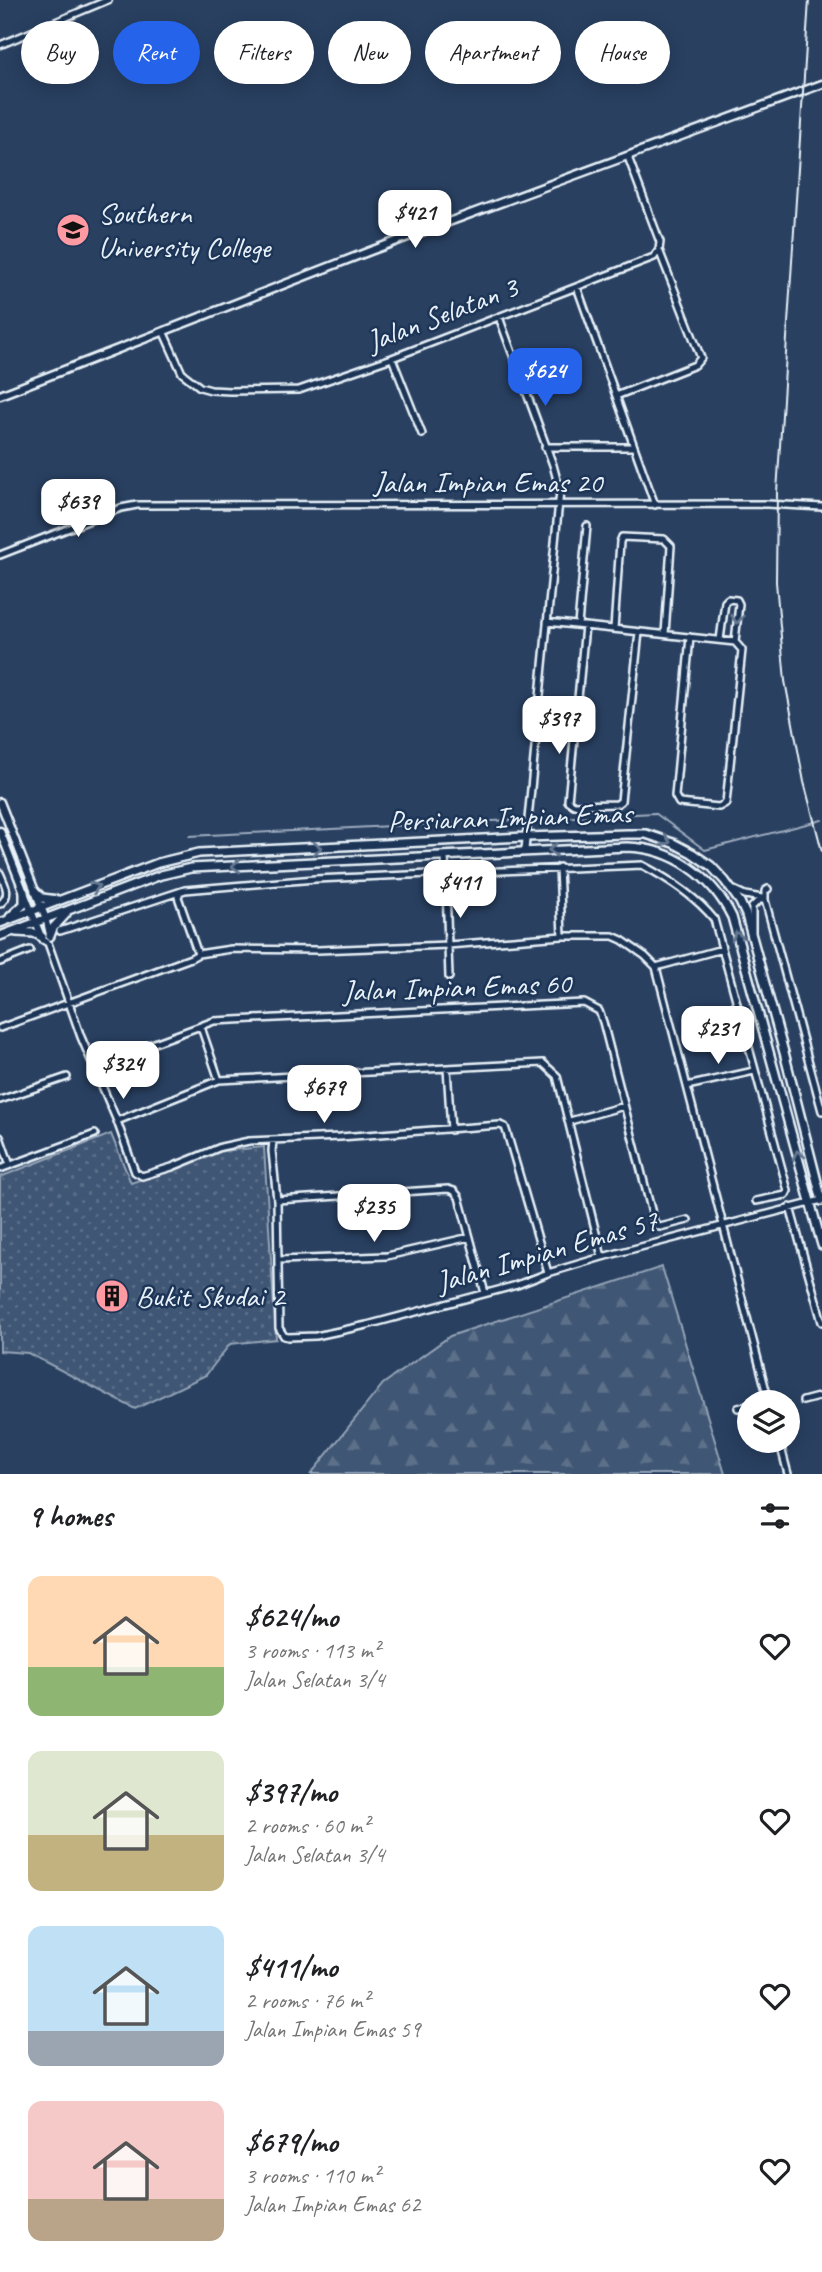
<!DOCTYPE html>
<html lang="en">
<head>
<meta charset="utf-8">
<style>
	body { margin:0; font-family:Caveat,sans-serif; background:#f2f2f2; color:#202124; height:100vh; display:flex; flex-direction:column; font-size:26px; white-space:nowrap }
	* { box-sizing:border-box; margin:0 }
	p { font-size:23px; color:#757577 }
	.icon { flex:none; width:38px; height:38px; fill:none; stroke:currentColor; stroke-width:2; stroke-linecap:round; stroke-linejoin:round }
	.map { position:relative; height:1474px; overflow:hidden }
	.drawer { display:flex; flex-direction:column; background:#fff; flex:1 }
	.drawer>* { flex:none }
	.top-card { position:absolute; left:21px; top:21px; width:780px; height:63px; display:flex; gap:14px }
	.buttons { position:absolute; left:737px; top:1390px; display:grid; gap:14px }
	.buttons a { display:grid; place-items:center; width:63px; height:63px; border-radius:50%; background:#fff; box-shadow:0 4px 18px #0003; font-size:35px }
	.price { position:absolute; translate:-50% -60px; padding:0 16px; border-radius:14px; background:#fff; color:#222; font-size:23px; line-height:46px; filter:drop-shadow(0 2px 4px #0008) }
	.price::after { content:''; position:absolute; left:50%; top:42px; width:21px; height:16px; margin-left:-10px; background:inherit; clip-path:polygon(0 0,100% 0,50% 100%) }
	.price.current { background:#2563eb; color:#fff }
	ul { padding:0; list-style:none }
	li { display:flex; align-items:center; gap:21px; height:175px; padding:0 28px }
	li span { display:grid; place-items:center; flex:none; width:196px; height:140px; border-radius:14px; color:#555 }
	li>.icon { margin-inline-start:auto }
	span .icon { width:84px; height:84px; fill:#fffc; stroke-width:1 }
	li b { font-size:30px }
	h2 { display:flex; justify-content:space-between; align-items:center; height:84px; padding:0 28px; font-size:30px }
	.tag { padding:0 24px; border-radius:32px; background:#fff; box-shadow:0 4px 18px #0003; font-size:24px; line-height:63px }
	.tag.current { background:#2563eb; color:#fff }
	.map>svg:first-child { display:block }
	.forest { fill:url(#forest-firs); stroke:#94a4b6; stroke-width:2 }
	.park { fill:url(#park-dots); stroke:#94a4b6; stroke-width:2 }
	.lines { fill:none; stroke-linecap:round; stroke-linejoin:round }
	.stream { stroke:#9dabbd; stroke-width:2 }
	.minor-casing { stroke:#e8f1f8; stroke-width:10 }
	.tertiary-casing { stroke:#e8f1f8; stroke-width:11 }
	.secondary-casing { stroke:#e8f1f8; stroke-width:12 }
	.minor { stroke:#1d3557; stroke-width:5 }
	.tertiary { stroke:#1d3557; stroke-width:6 }
	.secondary { stroke:#1d3557; stroke-width:7 }
	.rail { stroke:#e8f1f8; stroke-width:2 }
	.oneway { stroke:#64778f }
	.labels { text-anchor:middle; dominant-baseline:central; stroke-width:5; stroke-linejoin:round; paint-order:stroke }
	.poi-label { font-size:30px; fill:#e8f1f8; stroke:#1d3557; text-anchor:start }
	.street-label { font-size:30px; fill:#e8f1f8; stroke:#1d3557 }
</style>
</head>
<body>
<div class="map">
<svg width="822" height="1474" viewBox="0 0 822 1474">
	<defs>
		<pattern id="forest-firs" width="22" height="20" patternUnits="userSpaceOnUse" patternTransform="scale(1.75)"><rect width="22" height="20" fill="#415774"/><path d="M5 1l3.5 6h-7zM16 11l3.5 6h-7z" fill="#5c7089"/></pattern>
		<pattern id="park-dots" width="8" height="8" patternUnits="userSpaceOnUse" patternTransform="scale(1.75)"><rect width="8" height="8" fill="#415774"/><path d="M2 2h.1M6 6h.1" fill="none" stroke="#5c7089" stroke-width="1.8" stroke-linecap="round"/></pattern>
	</defs>
	<rect width="100%" height="100%" fill="#294061"/>
	<filter id="ink" filterUnits="userSpaceOnUse"><feTurbulence type="fractalNoise" baseFrequency=".0143" numOctaves="2"/><feDisplacementMap in="SourceGraphic" scale="14" xChannelSelector="R" yChannelSelector="G"/><feConvolveMatrix kernelMatrix="1 2 1 2 8 2 1 2 1" color-interpolation-filters="sRGB"/></filter>
	<g filter="url(#ink)">
		<!-- forest -->
		<path class="forest" d="M662 1267 725 1474H311L383 1384 450 1336Z"/>
		<!-- park -->
		<path class="park" d="M111 1134 131 1183 221 1151 264 1147 276 1339 230 1344 206 1375 135 1409 28 1353 0 1351V1177Z"/>
		<g class="lines">
			<!-- stream -->
			<path class="stream" d="M189 836 655 813 705 850 822 820"/>
			<defs>
				<path id="minor" d="M0 45 108 0
					M577 287 655 505
					M499 317 553 465 560 491 525 850
					M164 333 182 373 200 387 211 390 230 391 299 390 392 358 654 257 659 250 660 242 628 157
					M392 358 422 434
					M616 396 695 365 701 358 659 250
					M545 447H634
					M0 555 121 508 137 505 767 504 822 507
					M547 622 735 642 742 650 726 803 719 807 679 803 675 796 690 637
					M578 625 587 526
					M585 626 568 801 574 805 617 804 621 801 639 632
					M614 629 620 542 622 537 664 539 671 546 665 634
					M720 640 725 602 728 599 737 600 739 604 735 642
					M445 855 449 977
					M559 867 562 936
					M0 873C5 885 12 895 0 904
					M732 889 745 895 762 898
					M768 889 765 891V900L822 1111
					M180 892 178 897 198 954
					M46 919 50 937
					M36 923 43 940 48 943 81 1037 117 1121 135 1172 142 1176 172 1167 221 1147 249 1141 340 1137 500 1125 505 1127 507 1133 548 1273
					M60 931 185 890 315 879 642 865C667 878 696 897 714 919L788 1191 786 1195 756 1201
					M752 931V907L759 900H765
					M0 962 30 950
					M656 967 722 949
					M201 1027 219 1080
					M0 1028 191 958 198 954 231 949 318 950 448 945 562 936H613L622 940 645 956 656 967 769 1402
					M108 1060 214 1021 584 1003 599 1011 603 1022 655 1225 660 1227 688 1220
					M447 1068 451 1130
					M687 1086 754 1071
					M0 1100 67 1077
					M117 1121 219 1080 543 1063 557 1076 602 1257
					M570 1121 624 1106
					M0 1137 10 1165
					M273 1140 272 1151 277 1200 279 1328 284 1336 288 1337 316 1336 367 1325 517 1285 548 1273 602 1257 822 1200
					M0 1169 95 1134
					M277 1200 448 1189 454 1191 459 1197 485 1293
					M790 1207 822 1322
					M279 1260 387 1256 470 1237
					M803 1401 822 1396
					M738 1408 749 1405
					M779 1440 788 1474"/>
				<path id="tertiary" d="M0 395 370 251 822 84
					M0 802 46 919
					M0 831 36 923"/>
				<path id="secondary" d="M35 891 42 898 58 900
					M10 917 24 904V892
					M0 923 158 863 199 853 525 837 627 834H646L673 843 692 853 711 866 725 881 740 902 746 915 785 1056 822 1201
					M16 932 34 933 42 937
					M0 936 161 875 191 868 627 847C673 848 712 876 732 917L822 1245
					M50 936 53 928 66 914"/>
			</defs>
			<!-- minor casing -->
			<use href="#minor" class="minor-casing"/>
			<!-- tertiary casing -->
			<use href="#tertiary" class="tertiary-casing"/>
			<!-- secondary casing -->
			<use href="#secondary" class="secondary-casing"/>
			<!-- minor -->
			<use href="#minor" class="minor"/>
			<!-- tertiary -->
			<use href="#tertiary" class="tertiary"/>
			<!-- secondary -->
			<use href="#secondary" class="secondary"/>
			<!-- rail -->
			<path class="rail" d="M809 0 777 492 776 582 785 681 804 782 822 851"/>
		</g>
		<!-- one-way arrows -->
		<defs><path id="oneway-chevron" d="M-2-3.5L2.5 0L-2 3.5" fill="none" stroke-width="1.6" stroke-linecap="round" stroke-linejoin="round" transform="scale(1.75)"/></defs>
		<g class="oneway">
			<use href="#oneway-chevron" transform="translate(737 619) rotate(96)"/>
			<use href="#oneway-chevron" transform="translate(666 841) rotate(21)"/>
			<use href="#oneway-chevron" transform="translate(317 848) rotate(-3)"/>
			<use href="#oneway-chevron" transform="translate(553 850) rotate(178)"/>
			<use href="#oneway-chevron" transform="translate(236 866) rotate(177)"/>
			<use href="#oneway-chevron" transform="translate(95 887) rotate(-21)"/>
			<use href="#oneway-chevron" transform="translate(737 936) rotate(-105)"/>
			<use href="#oneway-chevron" transform="translate(798 1155) rotate(-105)"/>
		</g>
	</g>
	<!-- icons -->
	<defs>
		<symbol id="university-disc" viewBox="-11 -11 22 22"><circle r="9.5" fill="#ff9aa2" stroke="#1d3557"/><path d="M0-5L7-2L0 1L-7-2ZM-4 1L0 2.5L4 1V4Q0 6-4 4Z" fill="#111"/></symbol>
		<symbol id="building-disc" viewBox="-11 -11 22 22"><circle r="9.5" fill="#ff9aa2" stroke="#1d3557"/><path d="M-4-6H4V6H1V3H-1V6H-4ZM-2.5-4.3h1.7v1.8h-1.7ZM.8-4.3h1.7v1.8H.8ZM-2.5-1h1.7V.8h-1.7ZM.8-1h1.7V.8H.8Z" fill="#111"/></symbol>
	</defs>
	<g fill-rule="evenodd">
		<use href="#university-disc" x="54" y="211" width="38" height="38"/>
		<use href="#building-disc" x="93" y="1277" width="38" height="38"/>
	</g>
	<g class="labels">
		<!-- poi labels -->
		<g class="poi-label">
			<text x="98" y="213">Southern<tspan x="98" dy="34">University College</tspan></text>
			<text x="136" y="1296">Bukit Skudai 2</text>
		</g>
		<!-- street labels -->
		<g class="street-label">
			<text transform="translate(442 314) rotate(-21)">Jalan Selatan 3</text>
			<text x="488" y="482">Jalan Impian Emas 20</text>
			<text transform="translate(510 817) rotate(-2)">Persiaran Impian Emas</text>
			<text transform="translate(457 987) rotate(-2)">Jalan Impian Emas 60</text>
			<text transform="translate(547 1251) rotate(-16)">Jalan Impian Emas 57</text>
		</g>
	</g>
</svg>
<div class="buttons">
<a><svg class="icon" aria-label="layers" viewBox="0 0 24 24"><path d="M12 4l9 5-9 5-9-5zM3 14l9 5 9-5"/></svg></a>
</div>
<b class="price" style="left:415px;top:250px">$421</b>
<b class="price current" style="left:545px;top:408px">$624</b>
<b class="price" style="left:78px;top:539px">$639</b>
<b class="price" style="left:559px;top:756px">$397</b>
<b class="price" style="left:460px;top:920px">$411</b>
<b class="price" style="left:718px;top:1066px">$231</b>
<b class="price" style="left:123px;top:1101px">$324</b>
<b class="price" style="left:324px;top:1125px">$679</b>
<b class="price" style="left:374px;top:1244px">$235</b>
<div class="top-card">
<a class="tag">Buy</a>
<a class="tag current">Rent</a>
<a class="tag">Filters</a>
<a class="tag">New</a>
<a class="tag">Apartment</a>
<a class="tag">House</a>
</div>
</div>
<section class="drawer">
<h2>9 homes<svg class="icon" aria-label="filters" viewBox="0 0 24 24"><path d="M4 7h16M4 17h16"/><circle cx="9" cy="7" r="2"/><circle cx="15" cy="17" r="2"/></svg></h2>
<ul>
<li><span style="background:linear-gradient(#ffd9b3 65%,#8fb573 0)"><svg class="icon" aria-label="home" viewBox="0 0 24 24"><path d="M3 11l9-7 9 7M6 9v11h12V9"/></svg></span><div><b>$624/mo</b><p>3 rooms · 113 m²</p><p>Jalan Selatan 3/4</p></div><svg class="icon" aria-label="heart" viewBox="0 0 24 24"><path d="M12 20l-8-8c-3-5 5-10 8-4 3-6 11-1 8 4z"/></svg></li>
<li><span style="background:linear-gradient(#dfe7d0 60%,#c2b280 0)"><svg class="icon" aria-label="home" viewBox="0 0 24 24"><path d="M3 11l9-7 9 7M6 9v11h12V9"/></svg></span><div><b>$397/mo</b><p>2 rooms · 60 m²</p><p>Jalan Selatan 3/4</p></div><svg class="icon" aria-label="heart" viewBox="0 0 24 24"><path d="M12 20l-8-8c-3-5 5-10 8-4 3-6 11-1 8 4z"/></svg></li>
<li><span style="background:linear-gradient(#bfe0f5 75%,#9aa5b1 0)"><svg class="icon" aria-label="home" viewBox="0 0 24 24"><path d="M3 11l9-7 9 7M6 9v11h12V9"/></svg></span><div><b>$411/mo</b><p>2 rooms · 76 m²</p><p>Jalan Impian Emas 59</p></div><svg class="icon" aria-label="heart" viewBox="0 0 24 24"><path d="M12 20l-8-8c-3-5 5-10 8-4 3-6 11-1 8 4z"/></svg></li>
<li><span style="background:linear-gradient(#f6c9c9 70%,#b9a48a 0)"><svg class="icon" aria-label="home" viewBox="0 0 24 24"><path d="M3 11l9-7 9 7M6 9v11h12V9"/></svg></span><div><b>$679/mo</b><p>3 rooms · 110 m²</p><p>Jalan Impian Emas 62</p></div><svg class="icon" aria-label="heart" viewBox="0 0 24 24"><path d="M12 20l-8-8c-3-5 5-10 8-4 3-6 11-1 8 4z"/></svg></li>
</ul>
</section>
</body>
</html>
